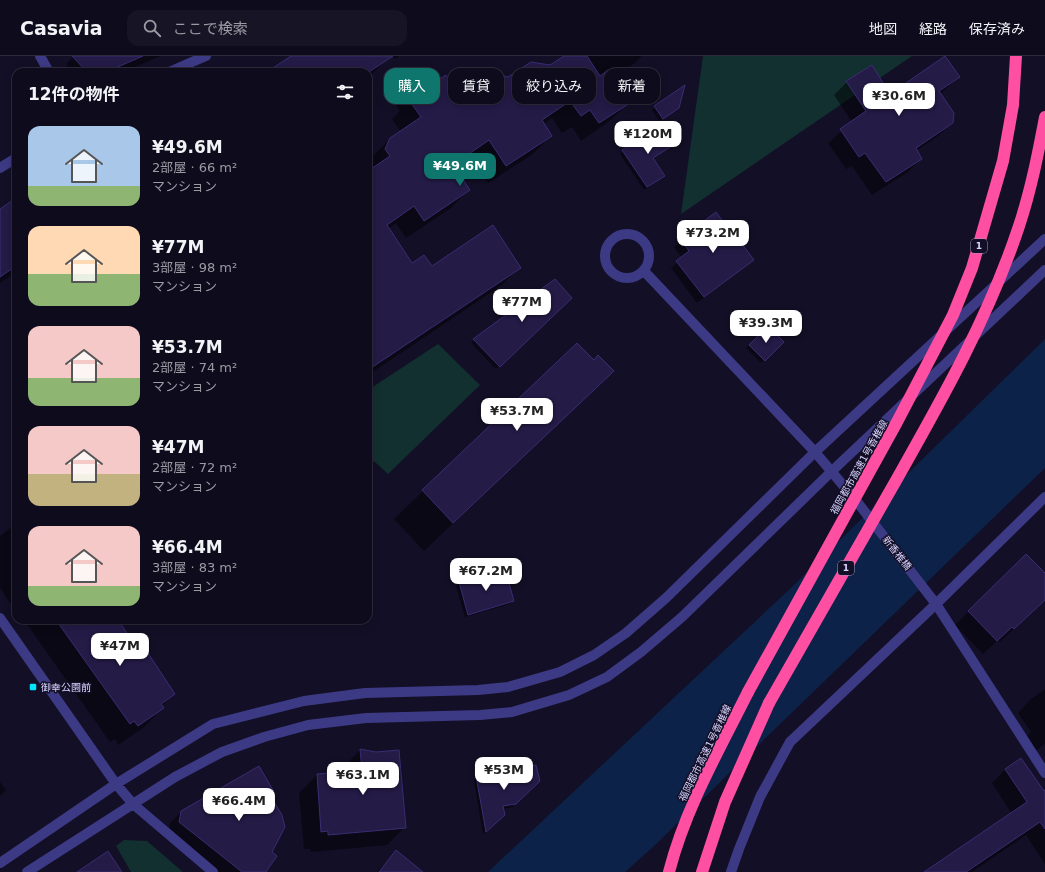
<!DOCTYPE html>
<html lang="ja">
<head>
<meta charset="utf-8">
<style>
	body { margin:0; font-family:"DejaVu Sans","Noto Sans JP",sans-serif; background:#171425; color:#f1f3f6; height:100vh; display:flex; flex-direction:column; font-size:15px; white-space:nowrap }
	* { box-sizing:border-box; margin:0 }
	p { font-size:13px; color:#9b9ba3 }
	.icon { flex:none; width:22px; height:22px; fill:none; stroke:currentColor; stroke-width:2; stroke-linecap:round; stroke-linejoin:round }
	.map { position:relative; flex:1; overflow:hidden }
	.details { position:absolute; left:12px; top:12px; width:360px; height:556px; display:flex; flex-direction:column; background:#0e0b1c; border-radius:12px; box-shadow:0 2px 10px #0003,0 0 0 1px #2e2b3b }
	.details>* { flex:none }
	.banner { position:absolute; left:384px; top:12px; width:380px; height:36px; display:flex; gap:8px }
	.price { position:absolute; translate:-50% -34px; padding:0 9px; border-radius:8px; background:#fff; color:#222; font-size:13px; line-height:26px; filter:drop-shadow(0 1px 2px #0008) }
	.price::after { content:''; position:absolute; left:50%; top:24px; width:12px; height:9px; margin-left:-6px; background:inherit; clip-path:polygon(0 0,100% 0,50% 100%) }
	.price.selected { background:#0f766e; color:#fff }
	ul { padding:0; list-style:none }
	li { display:flex; align-items:center; gap:12px; height:100px; padding:0 16px }
	li span { display:grid; place-items:center; flex:none; width:112px; height:80px; border-radius:12px; color:#555 }
	li>.icon { margin-inline-start:auto }
	span .icon { width:48px; height:48px; fill:#fffc; stroke-width:1 }
	li b { font-size:17px }
	h2 { display:flex; justify-content:space-between; align-items:center; height:48px; padding:0 16px; font-size:17px }
	.pill { padding:0 14px; border-radius:12px; background:#0e0b1c; box-shadow:0 2px 10px #0003,0 0 0 1px #2e2b3b; font-size:14px; line-height:36px }
	.pill.selected { background:#0f766e; color:#fff }
	header { display:flex; align-items:center; gap:24px; box-sizing:border-box; height:56px; padding:0 20px; background:#0e0b1c; border-bottom:1px solid #2e2b3b }
	header strong { font-size:19px }
	nav { display:flex; gap:22px; margin-inline-start:auto; font-size:14px }
	.search { width:280px; height:36px; background:#171425; display:flex; align-items:center; gap:10px; box-sizing:border-box; padding:0 14px; border-radius:12px; color:#9b9ba3; font-size:15px }
	.map>svg:first-child { display:block }
	.green { fill:#12302f }
	.water { fill:#0c2248 }
	.shadow { fill:#0007 }
	.building { fill:#241b47; stroke:#3b2d73 }
	.lines { fill:none; stroke-linecap:round; stroke-linejoin:round }
	.minor { stroke:#3d3a85; stroke-width:10 }
	.highway { stroke:#ff4fa3; stroke-width:12 }
	.highway-bridge { stroke:#ff4fa3; stroke-width:12 }
	.poi-dot { fill:#00e5ff; stroke:#130f26; stroke-width:1.5 }
	.labels { text-anchor:middle; dominant-baseline:central; stroke-width:3; stroke-linejoin:round; paint-order:stroke }
	.shield { fill:#130f26; stroke:#9e99be; stroke-width:1 }
	.shield-label { font-size:9px; font-weight:bold; fill:#d9d4ff }
	.street-label { font-size:10px; fill:#d9d4ff; stroke:#130f26 }
	.poi-label { font-size:10px; fill:#d9d4ff; stroke:#130f26; text-anchor:start }
</style>
</head>
<body>
<header>
<strong>Casavia</strong>
<div class="search"><svg class="icon" aria-label="search" viewBox="0 0 24 24"><circle cx="10" cy="10" r="6"/><path d="M15 15l6 6"/></svg>ここで検索</div>
<nav><a>地図</a><a>経路</a><a>保存済み</a></nav>
</header>
<div class="map">
<svg width="1045" height="816" viewBox="0 0 1045 816">
	<rect width="100%" height="100%" fill="#130f26"/>
	<!-- green -->
	<path class="green" d="M703 0H912L681 158Z
		M438 288 480 329 388 418 375 406 368 404V334Z
		M124 784 147 785 183 816H131L116 790Z"/>
	<!-- water -->
	<path class="water" d="M1045 283V412L653 791 625 816H488L794 529Z"/>
	<!-- shadow -->
	<path class="shadow" d="M74 0H161L123 16H67V7Z
		M293 0H385L387 3 368 22V16H269Z
		M393 0H399L395 3Z
		M566 0H642L635 7 612 23 629 46 611 64 581 85 572 71 562 77 552 62 543 68 550 80 533 98 488 127 471 101 454 112 468 134 451 152 406 182 396 167 388 173 412 208 431 212 519 211 502 229 368 319V117L370 115 368 111 372 101 390 83 401 76 392 63 400 55 394 46 412 28 436 27 458 40 508 23 550 11Z
		M265 12 268 16H260Z
		M959 21 940 38 952 67 938 80 916 95 921 103 908 116 872 139 852 110 846 113 828 87 852 66 834 39 847 26 890 40Z
		M655 51 677 52 659 65 652 54Z
		M671 90 653 103 660 123 644 134 620 98 623 95Z
		M16 143V216L0 227V154Z
		M716 157 735 181 746 210 697 247 671 212 682 202 674 191Z
		M571 242 496 313 471 287 474 284Z
		M768 271 782 286 761 307 746 292Z
		M577 288 593 306 612 315 424 495 394 463Z
		M16 468V556L0 532V480Z
		M1026 499 1045 519V543L1000 586 998 584 983 598 955 569Z
		M460 527 513 545 510 548 465 561 456 530Z
		M24 564H117L132 587 174 638 161 650 163 652 143 672 118 689 115 683 110 686Z
		M1045 633V688L1033 697 1024 684 1031 676 1018 657 1031 643Z
		M360 694 405 771 387 789 311 796 310 793H304L299 737 317 719 343 717V712Z
		M1006 713 1045 739V808L1026 779 972 816H925L1012 758 992 727Z
		M477 721 539 725 512 751 503 753V758L483 778 474 725Z
		M0 726 6 734 0 740Z
		M272 734 268 738 270 796 265 816H218L169 777 170 767 181 756Z
		M396 796 418 816H377Z"/>
	<!-- building -->
	<path class="building" d="M72 0H143L106 16H87Z
		M291 0H393L369 16H267Z
		M564 0H587L600 20 608 14 630 47 599 67 590 54 581 60 570 45 542 64 552 80 506 110 489 84 453 109 470 134 424 165 414 150 387 169 412 207 424 199 432 210 493 169 521 212 368 314V115L390 100 385 93 390 82 421 61 409 44 418 38 411 27 429 15 437 25 446 19 459 39 491 17 508 21 531 6 550 9Z
		M945 0 960 21 939 35 954 57 953 67 916 92 922 103 886 126 865 97 859 101 840 73 866 55 846 25 872 9 890 38Z
		M685 29 679 52 663 63 654 50Z
		M659 70 672 90 653 102 665 120 647 131 622 94Z
		M16 142V210L0 221V153Z
		M716 156 725 168 730 165 739 178 736 180 754 204 704 241 676 205 689 195 680 183Z
		M555 223 572 242 500 311 473 283Z
		M768 270 784 286 765 305 749 289Z
		M577 287 594 304 598 299 614 315 453 467 422 434Z
		M1026 498 1045 517V544L1014 573 1012 571 997 585 968 555Z
		M505 513 514 545 468 559 459 526Z
		M56 564H118L133 586 138 582 175 638 161 648 164 652 138 670 134 665 130 668Z
		M360 693 376 696 399 694 406 772 328 779V775L321 776 317 718 362 714Z
		M1021 702 1044 735 1045 734V773L1040 766 966 816H924L1027 746 1005 713Z
		M536 709 540 725 516 748 503 750 505 759 486 776 476 720Z
		M259 710 273 734 269 737 282 759 285 771 272 796 277 800 266 816H242L179 766 181 755Z
		M396 794 423 816H379Z
		M108 795 122 816H77Z"/>
	<g class="lines">
		<!-- minor -->
		<path class="minor" d="M40 0 49 16
			M169 16 206 0
			M0 112 16 102
			M605 200a22 22 0 1 1 44 0a22 22 0 1 1-44 0Z
			M644 215 815 396 858 447 936 548 1045 717
			M0 562 116 728 133 748 213 816
			M0 807 116 728 213 668 304 645 365 637 478 634 508 631 560 616 594 599 626 577 666 542 815 396 1045 183
			M27 816 175 721 222 696 264 681 308 669 366 662 480 659 512 656 569 639 607 621 641 596 682 561 832 415 1045 214
			M731 816 739 793 760 741 790 686 936 548 1045 441"/>
		<!-- highway -->
		<path class="highway" d="M669 816C685 753 719 694 748 636
			M702 816 725 746 769 647"/>
		<!-- highway-bridge -->
		<path class="highway-bridge" d="M748 636 897 366 953 259 972 212 1003 105 1013 49 1016 0
			M769 647C811 574 852 501 894 428 941 345 989 261 1019 170 1031 134 1038 98 1045 61"/>
	</g>
	<!-- markers -->
	<rect class="poi-dot" x="29" y="627" width="8" height="8" rx="2"/>
	<g class="labels">
		<!-- shield labels -->
		<g class="shield">
			<rect x="971" y="183" width="16" height="14" rx="3"/>
			<rect x="838" y="505" width="16" height="14" rx="3"/>
		</g>
		<g class="shield-label">
			<text x="979" y="190">1</text>
			<text x="846" y="512">1</text>
		</g>
		<!-- street labels -->
		<g class="street-label">
			<text transform="translate(859 411) rotate(-61)">福岡都市高速1号香椎線</text>
			<text transform="translate(897 497) rotate(52)">新香椎橋</text>
			<text transform="translate(705 697) rotate(-64)">福岡都市高速1号香椎線</text>
		</g>
		<!-- poi labels -->
		<g class="poi-label">
			<text x="41" y="631">御幸公園前</text>
		</g>
	</g>
</svg>
<b class="price" style="left:899px;top:61px">¥30.6M</b>
<b class="price" style="left:648px;top:99px">¥120M</b>
<b class="price selected" style="left:460px;top:131px">¥49.6M</b>
<b class="price" style="left:713px;top:198px">¥73.2M</b>
<b class="price" style="left:522px;top:267px">¥77M</b>
<b class="price" style="left:766px;top:288px">¥39.3M</b>
<b class="price" style="left:517px;top:376px">¥53.7M</b>
<b class="price" style="left:486px;top:536px">¥67.2M</b>
<b class="price" style="left:120px;top:611px">¥47M</b>
<b class="price" style="left:504px;top:735px">¥53M</b>
<b class="price" style="left:363px;top:740px">¥63.1M</b>
<b class="price" style="left:239px;top:766px">¥66.4M</b>
<div class="banner">
<a class="pill selected">購入</a>
<a class="pill">賃貸</a>
<a class="pill">絞り込み</a>
<a class="pill">新着</a>
</div>
<section class="details">
<h2>12件の物件<svg class="icon" aria-label="filters" viewBox="0 0 24 24"><path d="M4 7h16M4 17h16"/><circle cx="9" cy="7" r="2"/><circle cx="15" cy="17" r="2"/></svg></h2>
<ul>
<li><span style="background:linear-gradient(#a9c7e8 75%,#8fb573 0)"><svg class="icon" aria-label="home" viewBox="0 0 24 24"><path d="M3 11l9-7 9 7M6 9v11h12V9"/></svg></span><div><b>¥49.6M</b><p>2部屋 · 66 m²</p><p>マンション</p></div></li>
<li><span style="background:linear-gradient(#ffd9b3 60%,#8fb573 0)"><svg class="icon" aria-label="home" viewBox="0 0 24 24"><path d="M3 11l9-7 9 7M6 9v11h12V9"/></svg></span><div><b>¥77M</b><p>3部屋 · 98 m²</p><p>マンション</p></div></li>
<li><span style="background:linear-gradient(#f6c9c9 65%,#8fb573 0)"><svg class="icon" aria-label="home" viewBox="0 0 24 24"><path d="M3 11l9-7 9 7M6 9v11h12V9"/></svg></span><div><b>¥53.7M</b><p>2部屋 · 74 m²</p><p>マンション</p></div></li>
<li><span style="background:linear-gradient(#f6c9c9 60%,#c2b280 0)"><svg class="icon" aria-label="home" viewBox="0 0 24 24"><path d="M3 11l9-7 9 7M6 9v11h12V9"/></svg></span><div><b>¥47M</b><p>2部屋 · 72 m²</p><p>マンション</p></div></li>
<li><span style="background:linear-gradient(#f6c9c9 75%,#8fb573 0)"><svg class="icon" aria-label="home" viewBox="0 0 24 24"><path d="M3 11l9-7 9 7M6 9v11h12V9"/></svg></span><div><b>¥66.4M</b><p>3部屋 · 83 m²</p><p>マンション</p></div></li>
</ul>
</section>
</div>
</body>
</html>
